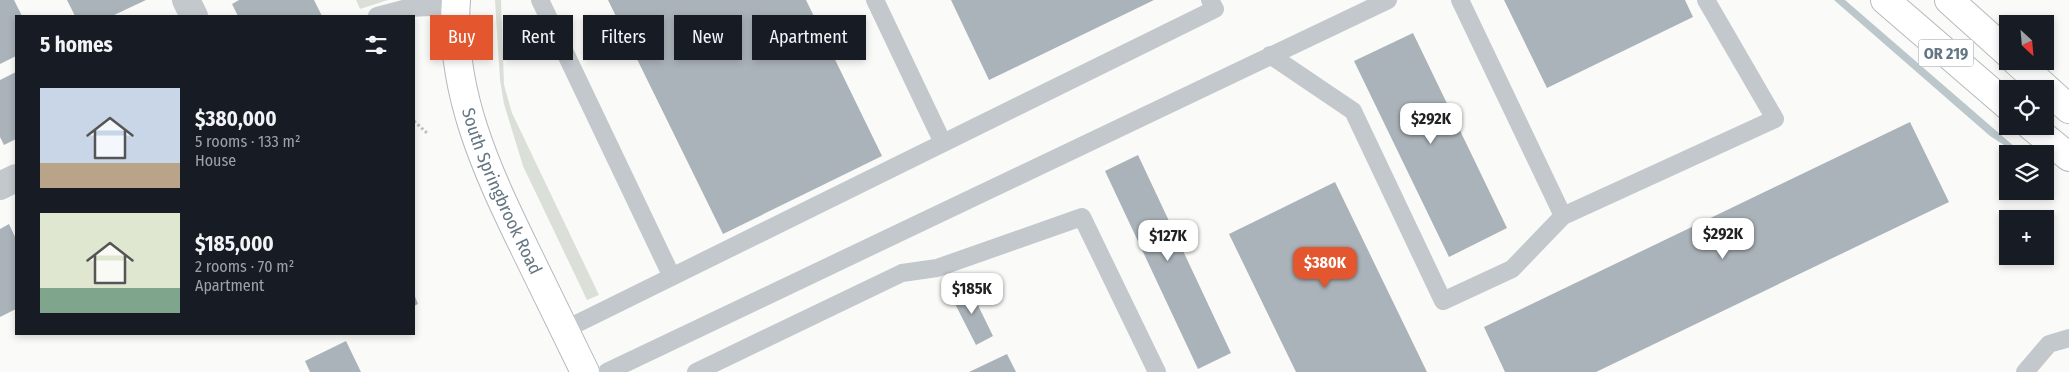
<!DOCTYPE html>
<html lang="en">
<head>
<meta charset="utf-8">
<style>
	body { margin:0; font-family:"Fira Sans Condensed",sans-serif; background:#20242c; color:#f1f3f6; height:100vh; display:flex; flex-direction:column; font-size:19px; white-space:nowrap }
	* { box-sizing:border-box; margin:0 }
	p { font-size:16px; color:#9ea1a6 }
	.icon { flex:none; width:28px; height:28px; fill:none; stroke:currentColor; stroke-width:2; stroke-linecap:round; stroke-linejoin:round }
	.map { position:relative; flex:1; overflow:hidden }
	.side { position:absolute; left:15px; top:15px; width:400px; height:320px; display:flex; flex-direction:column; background:#171b24; border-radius:0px; box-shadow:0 2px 8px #0003 }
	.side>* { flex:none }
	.hud { position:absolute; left:430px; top:15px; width:475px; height:45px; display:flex; gap:10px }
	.needle { width:32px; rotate:154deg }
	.tools { position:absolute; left:1999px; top:15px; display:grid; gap:10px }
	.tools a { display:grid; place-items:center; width:55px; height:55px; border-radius:0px; background:#171b24; box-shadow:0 2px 8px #0003; font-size:25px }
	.price { position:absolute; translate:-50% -42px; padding:0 11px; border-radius:10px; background:#fff; color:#222; font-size:16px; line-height:32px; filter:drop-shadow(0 1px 2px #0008) }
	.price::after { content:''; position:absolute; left:50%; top:30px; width:15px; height:11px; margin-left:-8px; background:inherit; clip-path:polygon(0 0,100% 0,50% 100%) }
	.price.selected { background:#e4572e; color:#fff }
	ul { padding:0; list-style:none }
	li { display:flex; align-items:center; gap:15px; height:125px; padding:0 25px }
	li span { display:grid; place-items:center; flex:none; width:140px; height:100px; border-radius:0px; color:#555 }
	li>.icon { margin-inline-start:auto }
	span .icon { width:60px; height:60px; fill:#fffc; stroke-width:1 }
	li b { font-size:21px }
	h2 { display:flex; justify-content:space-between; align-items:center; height:60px; padding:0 25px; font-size:21px }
	.pill { padding:0 18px; border-radius:0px; background:#171b24; box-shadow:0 2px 8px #0003; font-size:18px; line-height:45px }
	.pill.selected { background:#e4572e; color:#fff }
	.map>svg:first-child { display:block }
	.green { fill:#dadfd7 }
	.water { fill:#bbc7cb }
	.building { fill:#aab3b9 }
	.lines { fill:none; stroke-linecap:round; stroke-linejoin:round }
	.primary-casing { stroke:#b5babe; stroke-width:30 }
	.highway-casing { stroke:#b4b9bd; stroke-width:30 }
	.path { stroke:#bbbfc2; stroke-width:3; stroke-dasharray:2.5 2.5; stroke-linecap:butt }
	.lane { stroke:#c3c8cc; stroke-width:18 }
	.street { stroke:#c3c8cc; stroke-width:28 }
	.primary { stroke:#fff; stroke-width:28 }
	.highway { stroke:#fff; stroke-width:28 }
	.labels { text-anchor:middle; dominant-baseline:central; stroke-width:5; stroke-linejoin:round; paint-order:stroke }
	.shield { fill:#fff; stroke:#939fa8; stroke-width:1 }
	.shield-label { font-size:16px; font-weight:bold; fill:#657683 }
	.street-label { font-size:18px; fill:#657683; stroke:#fff }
</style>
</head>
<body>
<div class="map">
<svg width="2069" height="372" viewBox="0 0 2069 372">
	<rect width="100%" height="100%" fill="#fafaf8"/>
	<!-- green -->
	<path class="green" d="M356 0H388L360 9Z
		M495 0H501L504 85 512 113 599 295 587 300 523 166 504 104 500 80Z"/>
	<!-- water -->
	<path class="water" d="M1834 0H1845L2023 154H2018L1990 136Z"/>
	<!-- building -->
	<path class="building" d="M0 0H14L22 16H16V56L0 64Z
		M67 0H146L112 16H75Z
		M239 0H314L322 16H238L232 4Z
		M608 0H806L882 156 723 234Z
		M951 0H1154L989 80Z
		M1504 0H1685L1693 17 1547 88Z
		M1413 33 1507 228 1449 257 1354 61Z
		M16 72V139L4 145 0 137V80Z
		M1910 122 1949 202 1596 372H1505L1484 327Z
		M1138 155 1231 353 1198 369 1105 171Z
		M1335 182 1427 372H1296L1229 234Z
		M9 224 16 239V309L0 317V229Z
		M968 285 993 336 976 345 950 294Z
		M414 294 418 304 414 306Z
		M346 341 361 372H310L305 361Z
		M1007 354 1016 372H969Z"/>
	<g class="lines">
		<defs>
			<path id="primary" d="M1885 0 2008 106
				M1949 0 2008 53
				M2016 61 2069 109
				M2031 126 2069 157"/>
			<g id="highway">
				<path id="s1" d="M456 0C449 90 487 171 525 249 545 290 565 331 585 372"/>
			</g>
		</defs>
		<!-- primary casing -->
		<use href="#primary" class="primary-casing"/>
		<!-- highway casing -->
		<use href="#highway" class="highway-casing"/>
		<!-- path -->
		<path class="path" d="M414 121 428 134"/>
		<!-- lane -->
		<path class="lane" d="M540 0 672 277
			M875 0 943 143
			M1460 0 1563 216 1775 119 1706 0
			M377 16 407 8 456 6
			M1270 55 1353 111 1443 301 1512 269 1563 216
			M564 330 1215 9 1210 0
			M607 372 1388 0
			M696 372 902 273 937 268 1082 217 1157 372
			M2025 372 2049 344 2069 338"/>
		<!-- street -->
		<path class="street" d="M186 0 194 16
			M0 186 16 178"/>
		<!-- primary -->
		<use href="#primary" class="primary"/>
		<!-- highway -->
		<use href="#highway" class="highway"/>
	</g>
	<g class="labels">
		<!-- shield labels -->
		<rect class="shield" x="1918.5" y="39.5" width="55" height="27" rx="4"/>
		<g class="shield-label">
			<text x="1946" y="53">OR 219</text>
		</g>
		<!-- street labels -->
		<g class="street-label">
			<text stroke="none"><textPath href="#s1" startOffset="199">South Springbrook Road</textPath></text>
		</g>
	</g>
</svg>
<div class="tools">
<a><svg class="needle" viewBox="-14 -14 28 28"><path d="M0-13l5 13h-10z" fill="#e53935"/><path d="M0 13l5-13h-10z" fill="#9ea1a6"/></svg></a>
<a><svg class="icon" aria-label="locate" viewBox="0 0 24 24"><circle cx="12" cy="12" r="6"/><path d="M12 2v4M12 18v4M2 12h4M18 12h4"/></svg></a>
<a><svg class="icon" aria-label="layers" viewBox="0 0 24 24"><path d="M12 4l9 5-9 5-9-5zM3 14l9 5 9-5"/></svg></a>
<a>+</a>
</div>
<b class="price" style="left:1431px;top:145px">$292K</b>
<b class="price" style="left:1723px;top:260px">$292K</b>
<b class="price" style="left:1168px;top:262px">$127K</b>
<b class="price selected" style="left:1325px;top:289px">$380K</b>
<b class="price" style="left:972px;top:315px">$185K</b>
<div class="hud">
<a class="pill selected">Buy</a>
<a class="pill">Rent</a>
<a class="pill">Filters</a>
<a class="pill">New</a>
<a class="pill">Apartment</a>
</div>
<section class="side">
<h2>5 homes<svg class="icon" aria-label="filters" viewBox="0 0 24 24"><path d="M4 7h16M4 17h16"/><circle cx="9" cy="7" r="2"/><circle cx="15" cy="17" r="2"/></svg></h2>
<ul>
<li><span style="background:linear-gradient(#c9d6e8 75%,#b9a48a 0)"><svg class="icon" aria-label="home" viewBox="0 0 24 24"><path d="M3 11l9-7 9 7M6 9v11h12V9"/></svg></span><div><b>$380,000</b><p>5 rooms · 133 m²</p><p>House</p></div></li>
<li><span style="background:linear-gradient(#dfe7d0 75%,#7fa58c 0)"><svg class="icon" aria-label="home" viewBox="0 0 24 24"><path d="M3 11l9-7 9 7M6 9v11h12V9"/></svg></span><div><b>$185,000</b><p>2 rooms · 70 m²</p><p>Apartment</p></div></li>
</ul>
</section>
</div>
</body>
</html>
